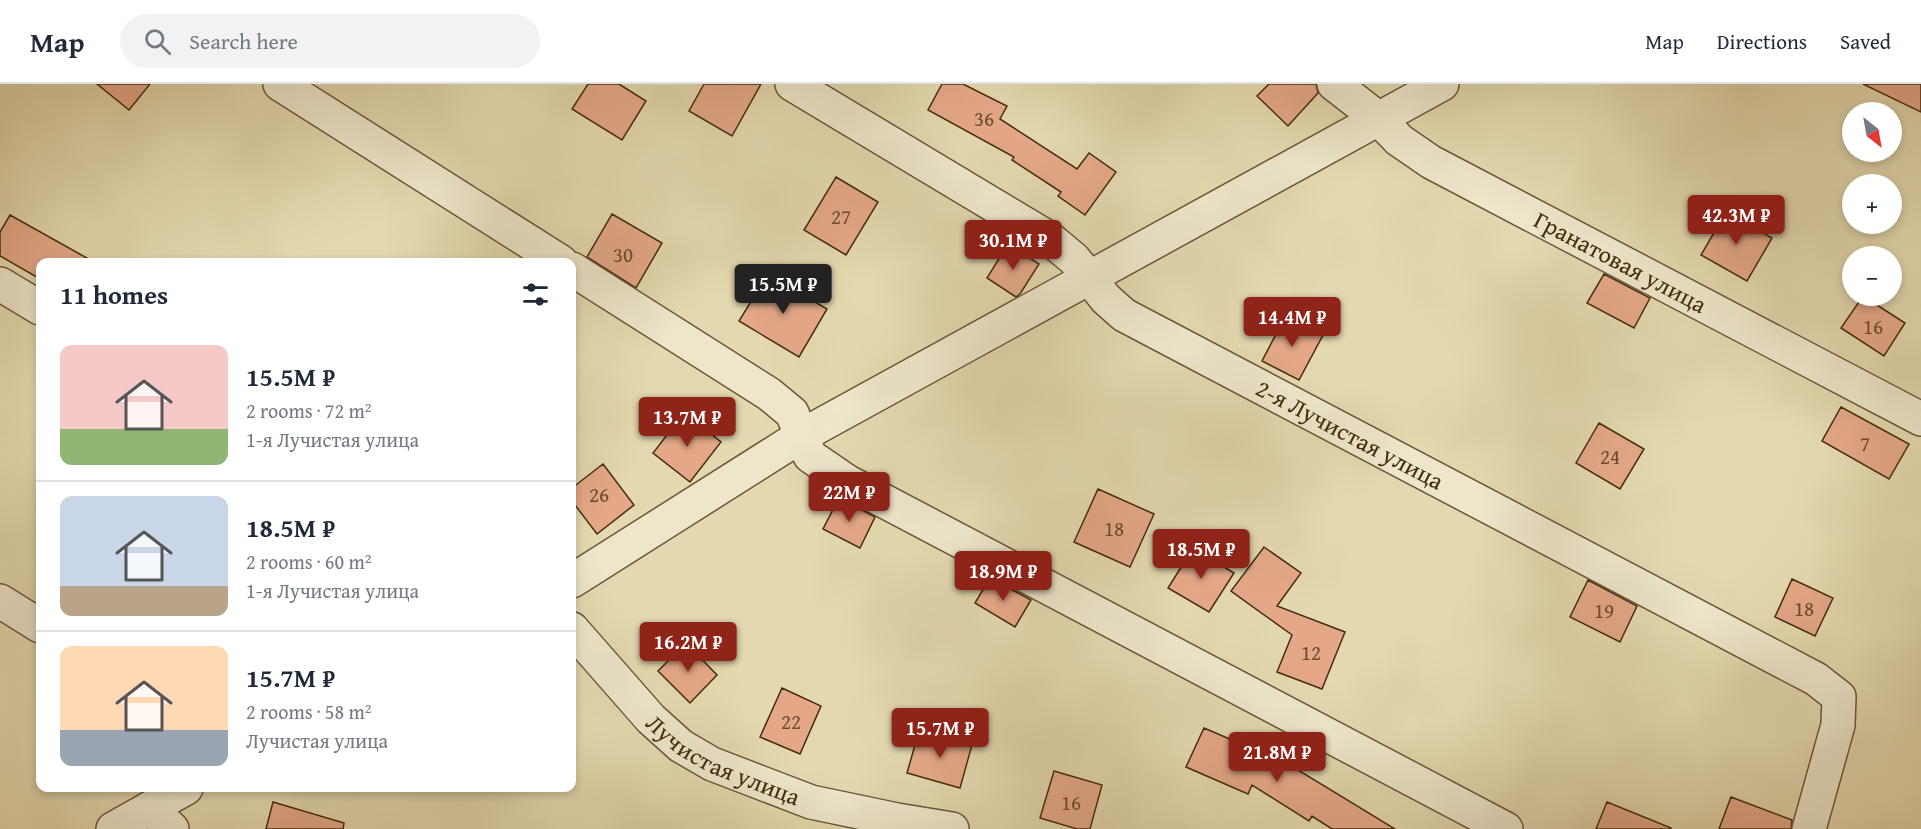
<!DOCTYPE html>
<html lang="en">
<head>
<meta charset="utf-8">
<style>
	body { margin:0; font-family:"Gentium Book Plus",serif; background:#f2f2f3; color:#1f2937; height:100vh; display:flex; flex-direction:column; font-size:22px; white-space:nowrap }
	* { box-sizing:border-box; margin:0 }
	p { font-size:20px; color:#747a83 }
	.icon { flex:none; width:33px; height:33px; fill:none; stroke:currentColor; stroke-width:2; stroke-linecap:round; stroke-linejoin:round }
	.map { position:relative; flex:1; overflow:hidden }
	.details { position:absolute; left:36px; top:174px; width:540px; height:534px; display:flex; flex-direction:column; background:#fff; border-radius:12px; box-shadow:0 3px 9px #0003 }
	.details>* { flex:none }
	.needle { width:39px; rotate:149deg }
	.fabs { position:absolute; left:1842px; top:18px; display:grid; gap:12px }
	.fabs a { display:grid; place-items:center; width:60px; height:60px; border-radius:50%; background:#fff; box-shadow:0 3px 9px #0003; font-size:30px }
	.price { position:absolute; translate:-50% -51px; padding:0 14px; border-radius:6px; background:#8f2418; color:#fff; font-size:20px; line-height:39px; filter:drop-shadow(0 2px 3px #0008) }
	.price::after { content:''; position:absolute; left:50%; top:36px; width:18px; height:14px; margin-left:-9px; background:inherit; clip-path:polygon(0 0,100% 0,50% 100%) }
	.price.on { background:#222; color:#fff }
	ul { padding:0; list-style:none }
	li { display:flex; align-items:center; gap:18px; height:150px; padding:0 24px }
	li+li { border-top:2px solid #e0e1e3 }
	li span { display:grid; place-items:center; flex:none; width:168px; height:120px; border-radius:12px; color:#555 }
	li>.icon { margin-inline-start:auto }
	span .icon { width:72px; height:72px; fill:#fffc; stroke-width:1 }
	li b { font-size:26px }
	h2 { display:flex; justify-content:space-between; align-items:center; height:72px; padding:0 24px; font-size:26px }
	header { display:flex; align-items:center; gap:36px; box-sizing:border-box; height:84px; padding:0 30px; background:#fff; border-bottom:2px solid #e0e1e3 }
	header strong { font-size:28px }
	nav { display:flex; gap:33px; margin-inline-start:auto; font-size:21px }
	.search { width:420px; height:54px; background:#f2f2f3; display:flex; align-items:center; gap:15px; box-sizing:border-box; padding:0 21px; border-radius:33px; color:#747a83; font-size:22px }
	.map>svg:first-child { display:block }
	.building { fill:#e4a889; stroke:#432d0e; stroke-width:1.5 }
	.lines { fill:none; stroke-linecap:round; stroke-linejoin:round }
	.minor-casing { stroke:#6b5836; stroke-width:36 }
	.minor { stroke:#ede6cb; stroke-width:33 }
	.labels { text-anchor:middle; dominant-baseline:central; stroke-width:5; stroke-linejoin:round; paint-order:stroke }
	.number-label { font-size:21px; fill:#6b4c2d }
	.street-label { font-size:24px; fill:#432d0e; stroke:#ede6cb }
</style>
</head>
<body>
<header>
<strong>Map</strong>
<div class="search"><svg class="icon" aria-label="search" viewBox="0 0 24 24"><circle cx="10" cy="10" r="6"/><path d="M15 15l6 6"/></svg>Search here</div>
<nav><a>Map</a><a>Directions</a><a>Saved</a></nav>
</header>
<div class="map">
<svg width="1921" height="745" viewBox="0 0 1921 745">
	<rect width="100%" height="100%" fill="#e3d8af"/>
	<filter id="stains"><feTurbulence type="fractalNoise" baseFrequency=".00333" numOctaves="4"/><feColorMatrix values="0 0 0 0 .2 0 0 0 0 .09 0 0 0 0 .02 0 0 0 .5 -.17"/></filter>
	<radialGradient id="worn" r=".72"><stop offset=".6" stop-color="#630" stop-opacity="0"/><stop offset="1" stop-color="#630" stop-opacity=".3"/></radialGradient>
	<!-- building -->
	<path class="building" d="M97 0H150L129 26Z
		M588 0H619L646 17 622 56 572 25Z
		M704 0H761L732 52 689 27Z
		M942 0H963L1007 22 1000 35 1077 85 1089 69 1116 88 1085 131 1058 112 1061 108 1012 76 1014 73 928 26Z
		M1269 0H1316L1318 9 1288 42 1257 12Z
		M1863 0H1921V28Z
		M836 93 878 118 846 171 804 146Z
		M1726 128 1772 154 1747 197 1701 171Z
		M612 130 662 159 636 204 587 173Z
		M10 131 94 178H40V195L0 172V148Z
		M1008 160 1039 180 1020 210 1016 213 987 194Z
		M768 190 827 225 799 273 739 237Z
		M1604 190 1650 214 1634 244 1587 219Z
		M1863 212 1905 239 1884 272 1841 244Z
		M1286 231 1323 251 1299 296 1262 277Z
		M1841 323 1909 360 1889 395 1822 357Z
		M684 329 721 358 690 398 653 369Z
		M1599 339 1644 365 1620 405 1576 379Z
		M603 380 634 421 597 450 572 417V404Z
		M1098 405 1154 430 1130 483 1074 458Z
		M839 414 875 433 860 464 823 445Z
		M1264 463 1301 489 1277 522 1345 548 1322 605 1277 588 1292 551 1231 507Z
		M1193 464 1234 489 1209 528 1168 504Z
		M990 494 1031 516 1015 543 975 519Z
		M1792 495 1833 514 1815 552 1775 533Z
		M1588 496 1637 522 1620 558 1570 533Z
		M686 559 717 591 690 619 658 587Z
		M782 604 821 622 800 670 760 653Z
		M1204 644 1274 674 1275 672 1395 745H1332L1312 732 1309 737 1252 701 1248 710 1186 683Z
		M919 647 972 661 960 704 907 689Z
		M1054 687 1102 701 1090 745H1077L1040 734Z
		M1731 713 1792 736 1791 745H1719Z
		M273 718 344 739 343 745H266Z
		M1607 718 1671 744V745H1596Z"/>
	<g class="lines">
		<defs>
			<g id="minor">
				<path d="M280 0 561 178"/>
				<path id="s1" d="M792 0 1050 155 1074 175 1106 215 1124 231 1816 595 1839 613 1838 641 1809 745"/>
				<path id="s2" d="M1334 0 1379 35 1399 56 1431 78 1921 335"/>
				<path d="M572 185 769 310 792 329 810 372 848 398 1506 745"/>
				<path d="M0 200 40 224"/>
				<path d="M572 497 801 352 1442 0"/>
				<path d="M0 517 40 542"/>
				<path id="s3" d="M572 545 651 635 681 662 712 680 811 718 897 736 952 745"/>
				<path d="M150 724 172 745"/>
				<path d="M113 745 186 704"/>
			</g>
		</defs>
		<!-- minor casing -->
		<use href="#minor" class="minor-casing"/>
		<!-- minor -->
		<use href="#minor" class="minor"/>
	</g>
	<g class="labels">
		<!-- number labels -->
		<g class="number-label">
			<text x="984" y="34">36</text>
			<text x="841" y="132">27</text>
			<text x="623" y="170">30</text>
			<text x="1873" y="242">16</text>
			<text x="1865" y="359">7</text>
			<text x="1610" y="372">24</text>
			<text x="599" y="410">26</text>
			<text x="1114" y="444">18</text>
			<text x="1804" y="524">18</text>
			<text x="1604" y="526">19</text>
			<text x="1311" y="568">12</text>
			<text x="791" y="637">22</text>
			<text x="1071" y="718">16</text>
		</g>
		<!-- street labels -->
		<g class="street-label">
			<text stroke="none"><textPath href="#s2" startOffset="339">Гранатовая улица</textPath></text>
			<text stroke="none"><textPath href="#s1" startOffset="663">2-я Лучистая улица</textPath></text>
			<text stroke="none"><textPath href="#s3" startOffset="204">Лучистая улица</textPath></text>
		</g>
	</g>
	<rect width="100%" height="100%" filter="url(#stains)"/>
	<rect width="100%" height="100%" fill="url(#worn)"/>
</svg>
<div class="fabs">
<a><svg class="needle" viewBox="-14 -14 28 28"><path d="M0-13l5 13h-10z" fill="#e53935"/><path d="M0 13l5-13h-10z" fill="#747a83"/></svg></a>
<a>+</a>
<a>−</a>
</div>
<b class="price" style="left:1736px;top:162px">42.3M ₽</b>
<b class="price" style="left:1013px;top:187px">30.1M ₽</b>
<b class="price on" style="left:783px;top:231px">15.5M ₽</b>
<b class="price" style="left:1292px;top:264px">14.4M ₽</b>
<b class="price" style="left:687px;top:364px">13.7M ₽</b>
<b class="price" style="left:849px;top:439px">22M ₽</b>
<b class="price" style="left:1201px;top:496px">18.5M ₽</b>
<b class="price" style="left:1003px;top:518px">18.9M ₽</b>
<b class="price" style="left:688px;top:589px">16.2M ₽</b>
<b class="price" style="left:940px;top:675px">15.7M ₽</b>
<b class="price" style="left:1277px;top:699px">21.8M ₽</b>
<section class="details">
<h2>11 homes<svg class="icon" aria-label="filters" viewBox="0 0 24 24"><path d="M4 7h16M4 17h16"/><circle cx="9" cy="7" r="2"/><circle cx="15" cy="17" r="2"/></svg></h2>
<ul>
<li><span style="background:linear-gradient(#f6c9c9 70%,#8fb573 0)"><svg class="icon" aria-label="home" viewBox="0 0 24 24"><path d="M3 11l9-7 9 7M6 9v11h12V9"/></svg></span><div><b>15.5M ₽</b><p>2 rooms · 72 m²</p><p>1-я Лучистая улица</p></div></li>
<li><span style="background:linear-gradient(#c9d6e8 75%,#b9a48a 0)"><svg class="icon" aria-label="home" viewBox="0 0 24 24"><path d="M3 11l9-7 9 7M6 9v11h12V9"/></svg></span><div><b>18.5M ₽</b><p>2 rooms · 60 m²</p><p>1-я Лучистая улица</p></div></li>
<li><span style="background:linear-gradient(#ffd9b3 70%,#9aa5b1 0)"><svg class="icon" aria-label="home" viewBox="0 0 24 24"><path d="M3 11l9-7 9 7M6 9v11h12V9"/></svg></span><div><b>15.7M ₽</b><p>2 rooms · 58 m²</p><p>Лучистая улица</p></div></li>
</ul>
</section>
</div>
</body>
</html>
